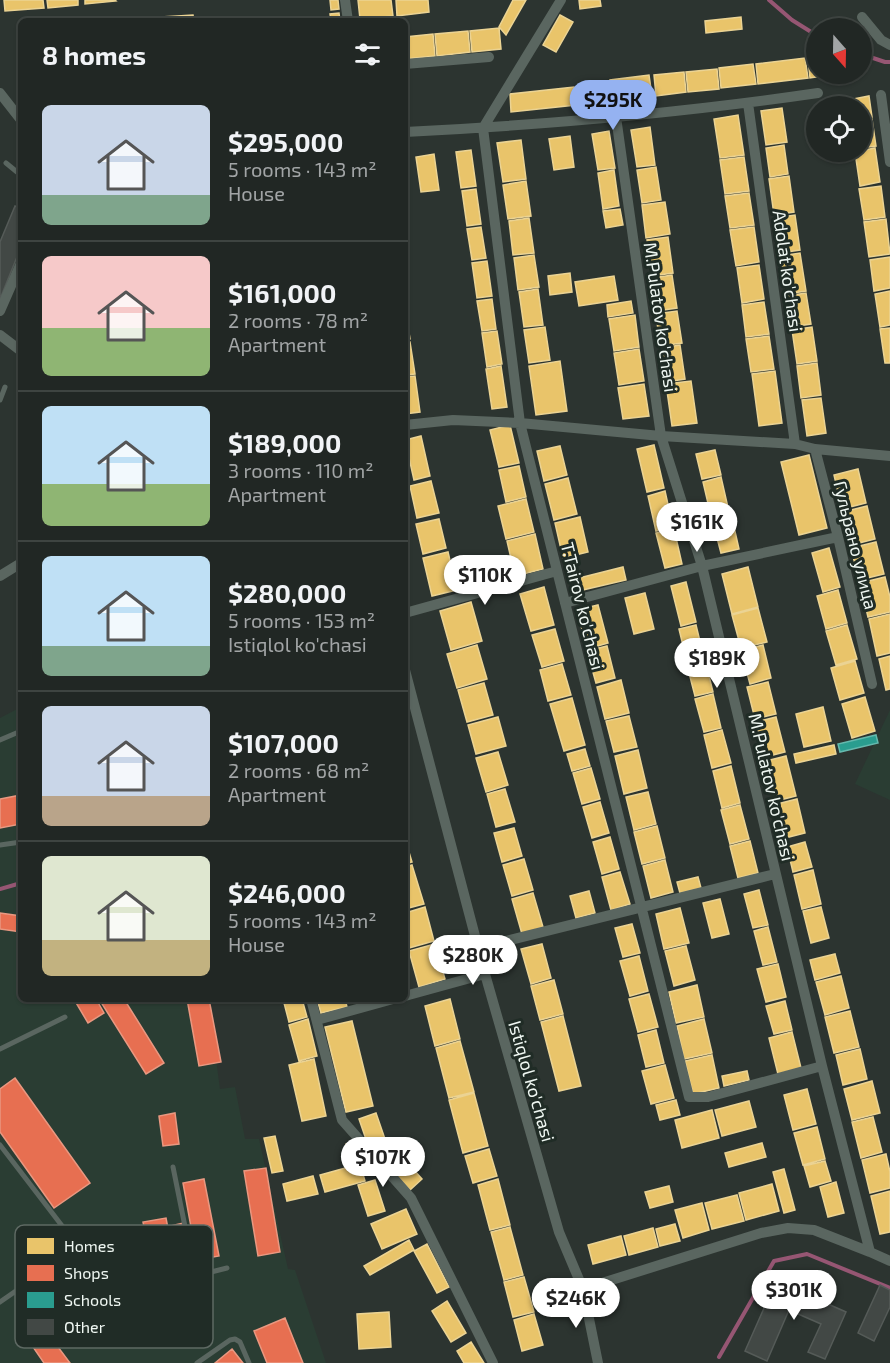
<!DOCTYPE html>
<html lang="en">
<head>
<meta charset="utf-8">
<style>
	body { margin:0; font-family:"Exo 2",sans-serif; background:#292f2c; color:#f1f3f6; height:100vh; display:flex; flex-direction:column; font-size:22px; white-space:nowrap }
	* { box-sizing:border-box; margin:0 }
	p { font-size:20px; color:#a2a5a6 }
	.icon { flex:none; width:33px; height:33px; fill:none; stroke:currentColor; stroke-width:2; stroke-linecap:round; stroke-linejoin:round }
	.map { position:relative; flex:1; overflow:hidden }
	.sheet { position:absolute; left:18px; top:18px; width:390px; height:984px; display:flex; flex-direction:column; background:#212724; border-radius:9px; box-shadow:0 2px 4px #0004,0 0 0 2px #3e4441 }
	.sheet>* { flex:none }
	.needle { width:39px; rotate:160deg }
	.controls { position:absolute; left:806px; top:18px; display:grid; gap:12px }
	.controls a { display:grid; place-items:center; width:66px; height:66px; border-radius:50%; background:#212724; box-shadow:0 2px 4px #0004,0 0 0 2px #3e4441; font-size:30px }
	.price { position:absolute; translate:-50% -51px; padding:0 14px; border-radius:21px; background:#fff; color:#222; font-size:20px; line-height:39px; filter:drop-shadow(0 2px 3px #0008) }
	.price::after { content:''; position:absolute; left:50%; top:36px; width:18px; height:14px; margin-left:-9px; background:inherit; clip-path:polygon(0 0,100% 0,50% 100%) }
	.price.current { background:#95b2f1; color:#111 }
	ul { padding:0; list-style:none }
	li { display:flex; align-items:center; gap:18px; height:150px; padding:0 24px }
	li+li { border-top:2px solid #3e4441 }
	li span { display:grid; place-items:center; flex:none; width:168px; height:120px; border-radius:9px; color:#555 }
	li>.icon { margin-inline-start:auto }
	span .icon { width:72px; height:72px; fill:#fffc; stroke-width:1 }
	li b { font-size:26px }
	h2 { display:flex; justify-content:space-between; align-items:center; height:72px; padding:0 24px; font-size:26px }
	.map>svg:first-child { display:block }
	.built { fill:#2a3d33 }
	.homes { fill:#e9c46a; stroke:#ebd393; stroke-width:1.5 }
	.shops { fill:#e76f51; stroke:#e99881; stroke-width:1.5 }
	.schools { fill:#2a9d8f; stroke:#65b8ad; stroke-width:1.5 }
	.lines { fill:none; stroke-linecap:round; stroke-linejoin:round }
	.stream { stroke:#965673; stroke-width:4 }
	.building { fill:#424845; stroke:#555b58; stroke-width:1.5 }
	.service { stroke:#5a6660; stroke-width:5 }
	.minor { stroke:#5a6660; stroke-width:10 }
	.labels { text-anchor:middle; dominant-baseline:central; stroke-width:6; stroke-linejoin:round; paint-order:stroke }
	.street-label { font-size:18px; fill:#eff7f2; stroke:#202c26 }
	.key { fill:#202c26; stroke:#5e6963; stroke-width:1.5 }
	.key-label { font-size:16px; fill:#eff7f2 }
</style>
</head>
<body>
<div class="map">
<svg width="890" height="1363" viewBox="0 0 890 1363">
	<rect width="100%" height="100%" fill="#2c3430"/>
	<!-- built -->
	<path class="built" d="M21 707V999H208L220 1089 235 1087 245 1139H259L288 1269 295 1270 326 1363H0V718Z
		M890 710V800L855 784Z"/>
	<!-- homes -->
	<path class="homes" d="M4 0H43L44 8 5 11Z
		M47 0H78V5L48 8Z
		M85 0H115L116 1 85 4Z
		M330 0H338L339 9 331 10Z
		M358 0H391L393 16 360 19Z
		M396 0H428L429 12 397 16Z
		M513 0H526L506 35 499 27Z
		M579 0H600L601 6 580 9Z
		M339 13 340 21H331L330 14Z
		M193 15 194 21H161V17Z
		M560 15 573 22 556 52 543 45Z
		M158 17V21H124V20Z
		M741 17 742 29 706 33 705 21Z
		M499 28 501 49 472 52 470 31Z
		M468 31 470 52 437 56 435 34Z
		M433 34 435 56 405 59V37Z
		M805 58 808 78 758 84 756 64Z
		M808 58H816V74H822V76L810 78Z
		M753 64 756 84 721 88 719 68Z
		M717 69 719 89 688 92 686 72Z
		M684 72 686 92 656 96 654 75Z
		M649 75 652 96 612 100 610 80Z
		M608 83 610 101 579 105 576 87Z
		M574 87 576 105 511 112 510 94Z
		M869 96 872 117 861 118V106H849L848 100Z
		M782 108 787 142 766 145 761 111Z
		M738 115 744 155 720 158 714 119Z
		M872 119 876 146 861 148V120Z
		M650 127 655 165 637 167 631 130Z
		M609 131 615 168 598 170 592 134Z
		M570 136 574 167 554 170 549 139Z
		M521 140 526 179 503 182 497 143Z
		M784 145 788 174 770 177 766 148Z
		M875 148 880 182 860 186 855 152Z
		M471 150 476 186 461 188 456 152Z
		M434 154 439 190 421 192 416 157Z
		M744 157 749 191 725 194 720 160Z
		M656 167 661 200 642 203 637 170Z
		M614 170 619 206 603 209 598 173Z
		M789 176 794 212 774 215 769 179Z
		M526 181 531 216 508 219 503 185Z
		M881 186 885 217 864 220 859 189Z
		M476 189 481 224 467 226 462 191Z
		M749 193 754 225 730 228 725 196Z
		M665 202 670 234 646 238 642 205Z
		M620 209 623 225 606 228 603 211Z
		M795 215 800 250 780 253 775 218Z
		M529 218 534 253 513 255 509 221Z
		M886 219 890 254 869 257 864 222Z
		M481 227 486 258 472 260 467 229Z
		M754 227 759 262 736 266 730 230Z
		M668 237 673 273 652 276 647 240Z
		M800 253 806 291 786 294 781 256Z
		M534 255 539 287 518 290 514 258Z
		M890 257V288L874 291 870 260Z
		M487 261 492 296 477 298 472 263Z
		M759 265 764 299 742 303 737 268Z
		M570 273 572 292 550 295 548 276Z
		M672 275 677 308 657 311 653 278Z
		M614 276 618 300 579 306 575 282Z
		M538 289 543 325 524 327 519 292Z
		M890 291V325L880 327 875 294Z
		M806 293 811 324 791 327 786 296Z
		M492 299 496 329 482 331 477 301Z
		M631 301 633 313 608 317 607 305Z
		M764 302 769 334 746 337 742 305Z
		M405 307 410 339 405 340Z
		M677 311 682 343 660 346 656 314Z
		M635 315 639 347 614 351 609 319Z
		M545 327 550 360 529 363 524 330Z
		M812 327 817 361 797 364 792 330Z
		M890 328V363H885L880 329Z
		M497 331 502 364 487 367 482 333Z
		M769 336 774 369 751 372 746 339Z
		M405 342H410L415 374 405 375Z
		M680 345 685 379 666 382 661 348Z
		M639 349 644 381 619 385 614 353Z
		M560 361 567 411 536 415 529 366Z
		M817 363 821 395 801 398 797 366Z
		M501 366 507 407 492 409 486 369Z
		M775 371 782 423 759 426 752 374Z
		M415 376 420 412 405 414V377Z
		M691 381 697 423 672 426 666 384Z
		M644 384 649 416 623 419 618 388Z
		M821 398 826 433 807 436 802 400Z
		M510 425 519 463 499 467 490 430Z
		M421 436 430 476 414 480 405 440Z
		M654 445 664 488 647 492 637 449Z
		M560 446 567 475 544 481 537 451Z
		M715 450 721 475 702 479 696 454Z
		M809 455 827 528 799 535 781 462Z
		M519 466 526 497 506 502 499 470Z
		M858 469 866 503 842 509 834 475Z
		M721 477 729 512 711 516 703 482Z
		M568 478 577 514 554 520 545 484Z
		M431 481 439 513 417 518 410 486Z
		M665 491 673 527 656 531 648 496Z
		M526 499 534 532 506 539 498 506Z
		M867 506 875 539 851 545 843 512Z
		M731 514 739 549 721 553 712 519Z
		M580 517 588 552 563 558 555 523Z
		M439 519 446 548 423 554 416 524Z
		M674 529 682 564 665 568 656 533Z
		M535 534 543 569 515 576 507 541Z
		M876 542 884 574 859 580 851 548Z
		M829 548 840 587 823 592 812 553Z
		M448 552 457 590 432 596 423 558Z
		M623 567 626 580 574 592 571 580Z
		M748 567 758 607 732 614 722 574Z
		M885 577 890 597V612L868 617 860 583Z
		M686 582 696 622 681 626 671 586Z
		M544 587 554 625 531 631 520 594Z
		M838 590 847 623 826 629 817 596Z
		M645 593 654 629 634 634 625 598Z
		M471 602 482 641 451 650 440 611Z
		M598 605 608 643 587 649 577 610Z
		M758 608 767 642 741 648 732 615Z
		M890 614V653L877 656 869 619Z
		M696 625 704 658 687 662 679 629Z
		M847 625 857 659 836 665 826 631Z
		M555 629 564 661 542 667 532 635Z
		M477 645 487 679 457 688 447 654Z
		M763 645 771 678 750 684 741 651Z
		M607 646 615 678 596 683 587 651Z
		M890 656V689L886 690 879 659Z
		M705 660 713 692 695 696 687 665Z
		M855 661 864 693 840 700 831 668Z
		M562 664 571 695 548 701 540 670Z
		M621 680 629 713 605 719 597 687Z
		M768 682 776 714 755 719 747 687Z
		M484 683 493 715 467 722 458 690Z
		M713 694 721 728 704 732 695 699Z
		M865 697 875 731 852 738 842 704Z
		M572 698 585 745 564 751 550 704Z
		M823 707 831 741 804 747 796 714Z
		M629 716 637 747 614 752 606 721Z
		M498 717 506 746 476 754 468 725Z
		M776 717 785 752 765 757 756 722Z
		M722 730 731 763 712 768 704 735Z
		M834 745 836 754 796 763 794 754Z
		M585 749 590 766 572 771 567 754Z
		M638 750 647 788 624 794 615 756Z
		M498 752 508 785 486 792 476 758Z
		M786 756 796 796 776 801 766 761Z
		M731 766 740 803 722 808 713 771Z
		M591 768 600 799 582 804 573 773Z
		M505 789 515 822 496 827 487 794Z
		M648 792 656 824 634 830 626 797Z
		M797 799 805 833 785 838 777 804Z
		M600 802 609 833 592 838 583 807Z
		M740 805 749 839 730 844 721 810Z
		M657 826 665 858 642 864 634 832Z
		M514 828 522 856 502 862 494 833Z
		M610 837 619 869 602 874 593 842Z
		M405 839 412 862 405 864Z
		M750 841 758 873 738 878 730 846Z
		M805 842 812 867 793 872 787 847Z
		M524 859 533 890 512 896 503 865Z
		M665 860 673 892 651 898 643 866Z
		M412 865 424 904 405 909V867Z
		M813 870 821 904 802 909 794 875Z
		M620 872 630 904 611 910 602 877Z
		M698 877 701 888 680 893 677 882Z
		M759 890 768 925 753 928 744 894Z
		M589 891 595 913 576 918 570 896Z
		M533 893 543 927 522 934 512 899Z
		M720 899 729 934 712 938 703 903Z
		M425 907 434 941 409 948 405 933V913Z
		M821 907 829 938 811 943 803 911Z
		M680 908 689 943 664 949 656 914Z
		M632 924 640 953 623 957 615 928Z
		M768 927 777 962 763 965 754 931Z
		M435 944 445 979 419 987 409 951Z
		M542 944 551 978 531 984 521 949Z
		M686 946 695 980 674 986 665 951Z
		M835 954 840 973 815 980 810 960Z
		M639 956 648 991 630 996 620 961Z
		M778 964 786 997 766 1002 757 969Z
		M841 976 849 1008 825 1015 816 982Z
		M554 980 563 1014 540 1020 531 986Z
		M697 985 704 1017 676 1023 669 992Z
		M649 994 658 1027 638 1032 629 999Z
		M283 999H302L307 1017 289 1022Z
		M317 999H345L347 1007 321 1013Z
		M450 999 460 1039 435 1046 425 1006Z
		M785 1001 792 1030 774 1034 766 1006Z
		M850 1011 859 1047 834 1053 825 1017Z
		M563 1016 581 1086 559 1091 541 1022Z
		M308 1019 317 1056 299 1061 289 1025Z
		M704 1019 712 1053 684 1059 677 1026Z
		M352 1021 373 1106 346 1112 325 1027Z
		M656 1030 664 1063 646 1067 638 1035Z
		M792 1032 801 1068 778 1074 769 1038Z
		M460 1041 474 1092 449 1098 436 1048Z
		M860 1049 867 1079 843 1085 836 1055Z
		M712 1055 719 1088 693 1094 685 1061Z
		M314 1059 326 1116 302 1121 289 1065Z
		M665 1065 674 1098 651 1104 642 1071Z
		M747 1071 749 1080 724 1086 722 1076Z
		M872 1081 880 1113 852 1120 844 1089Z
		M807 1089 816 1124 793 1130 784 1095Z
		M474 1093 488 1146 463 1153 449 1100Z
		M676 1100 680 1115 660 1120 656 1105Z
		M749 1101 756 1127 722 1136 715 1110Z
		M712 1110 719 1138 682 1148 675 1120Z
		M376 1113 386 1142 369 1148 359 1119Z
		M873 1117 882 1152 861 1158 852 1122Z
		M817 1127 825 1159 803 1165 794 1133Z
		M275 1136 283 1171 272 1173 264 1138Z
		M356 1141 361 1160 351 1163 346 1144Z
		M762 1143 766 1157 729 1167 725 1153Z
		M489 1149 497 1176 473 1183 465 1156Z
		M397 1151 422 1179 410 1190 384 1162Z
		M886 1154 890 1172V1188L870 1193 862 1160Z
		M825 1161 831 1181 810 1187 804 1166Z
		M360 1164 365 1181 325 1192 320 1175Z
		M784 1169 795 1210 784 1213 773 1172Z
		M313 1176 318 1194 287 1201 283 1184Z
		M498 1179 510 1225 490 1230 478 1185Z
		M375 1180 385 1211 368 1216 358 1185Z
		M836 1182 844 1213 828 1217 820 1187Z
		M772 1184 779 1211 746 1220 739 1193Z
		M669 1186 673 1202 650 1208 645 1192Z
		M890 1191V1232L880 1234 871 1196Z
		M737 1195 744 1221 712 1229 705 1203Z
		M702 1203 709 1230 683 1238 675 1210Z
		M406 1209 417 1234 382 1249 371 1224Z
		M675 1224 680 1241 660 1246 656 1229Z
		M510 1227 523 1275 504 1280 491 1232Z
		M653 1228 658 1247 629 1255 624 1236Z
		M621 1236 626 1255 593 1264 588 1245Z
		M409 1240 414 1250 370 1275 364 1266Z
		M427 1244 449 1287 437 1293 414 1251Z
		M524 1277 534 1312 513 1317 504 1282Z
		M447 1301 466 1333 451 1342 432 1311Z
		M389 1312 391 1347 359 1349 357 1314Z
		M534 1314 543 1345 522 1351 514 1320Z
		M471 1342 484 1363H464L457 1351Z"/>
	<!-- shops -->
	<path class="shops" d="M21 795V824L0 828V799Z
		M0 913 21 916V932L0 929Z
		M78 999H96L104 1013 88 1023 75 1001Z
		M99 999H124L164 1063 146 1074Z
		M187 999H209L221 1062 199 1066Z
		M15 1078 90 1183 54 1208 0 1132V1089Z
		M175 1113 179 1144 163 1146 159 1116Z
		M266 1168 280 1252 258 1256 244 1171Z
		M204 1179 219 1256 197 1260 183 1183Z
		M166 1218 176 1272 154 1276 143 1222Z
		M184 1223 194 1268 180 1271 170 1226Z
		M285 1318 303 1363H267L254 1331Z
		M49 1335 70 1363H44L33 1347Z
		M232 1349 243 1363H215Z"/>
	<!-- schools -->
	<path class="schools" d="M876 735 878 743 840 752 838 744Z"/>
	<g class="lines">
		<!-- stream -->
		<path class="stream" d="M769 0 792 20 816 35
			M861 54 885 62H890
			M0 889 21 883
			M719 1357 774 1261 807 1254 890 1288"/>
	</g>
	<!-- building -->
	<path class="building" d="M15 206 21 209V247L0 299V242Z
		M776 1281 846 1312 825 1359 808 1352 821 1324 789 1310 767 1361 745 1351Z
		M880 1285 890 1290V1307L874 1341 858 1333Z"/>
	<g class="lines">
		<!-- service -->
		<path class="service" d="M6 163 17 172 21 174
			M0 400 5 387
			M0 740 21 731
			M0 845 21 842
			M0 1049 65 1017
			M0 1145 66 1231 118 1293 141 1294 195 1276 227 1268
			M173 1167 195 1276
			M0 1302 49 1268
			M197 1363 230 1340 235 1339 240 1342 249 1363"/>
		<!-- minor -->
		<path class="minor" d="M345 0 348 21
			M561 0 483 128 520 423 689 1097H708L822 1066
			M862 17 881 40 890 45
			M405 64 489 57
			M0 93 21 120
			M881 95 890 162
			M748 103 795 444
			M616 117 661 436 702 566 822 1066 870 1252
			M405 132C543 125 681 113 818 93
			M0 311 21 263
			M0 335 21 351
			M405 425 453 420 520 423 661 436 795 444 815 449 890 456
			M815 449 838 537 872 684
			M0 576 21 563
			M565 603 702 566 838 537
			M405 613 557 571
			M405 670 485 974 559 1232 583 1289 598 1363
			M478 948 775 874
			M405 996 485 974
			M311 999 342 1120 411 1198 493 1363
			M317 1020 393 999
			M583 1289 761 1233 788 1228 814 1230 870 1252 890 1261"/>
	</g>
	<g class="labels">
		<!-- street labels -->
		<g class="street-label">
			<text transform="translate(788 271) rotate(82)">Adolat ko'chasi</text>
			<text transform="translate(661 317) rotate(82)">M.Pulatov ko'chasi</text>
			<text transform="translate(856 545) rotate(76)">Гульрано улица</text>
			<text transform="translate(583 606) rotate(76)">T.Tairov ko'chasi</text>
			<text transform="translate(772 787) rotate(77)">M.Pulatov ko'chasi</text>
			<text transform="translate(532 1081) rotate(74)">Istiqlol ko'chasi</text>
		</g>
	</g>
	<!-- legend -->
	<rect x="15" y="1225" width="198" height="123" rx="9" class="key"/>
	<rect x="27" y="1238" width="27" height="16" fill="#e9c46a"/>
	<rect x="27" y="1265" width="27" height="16" fill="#e76f51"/>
	<rect x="27" y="1292" width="27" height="16" fill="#2a9d8f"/>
	<rect x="27" y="1319" width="27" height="16" fill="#424845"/>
	<g class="key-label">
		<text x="64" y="1252">Homes</text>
		<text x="64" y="1279">Shops</text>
		<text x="64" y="1306">Schools</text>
		<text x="64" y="1333">Other</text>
	</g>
</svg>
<div class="controls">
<a><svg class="needle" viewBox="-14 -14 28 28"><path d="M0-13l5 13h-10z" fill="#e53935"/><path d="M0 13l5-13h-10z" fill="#a2a5a6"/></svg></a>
<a><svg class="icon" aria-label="locate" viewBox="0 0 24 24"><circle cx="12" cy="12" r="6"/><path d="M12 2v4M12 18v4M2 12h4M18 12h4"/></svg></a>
</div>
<b class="price current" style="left:613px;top:131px">$295K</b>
<b class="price" style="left:697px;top:553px">$161K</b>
<b class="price" style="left:485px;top:606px">$110K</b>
<b class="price" style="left:717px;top:689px">$189K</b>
<b class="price" style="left:473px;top:986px">$280K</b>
<b class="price" style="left:383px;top:1188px">$107K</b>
<b class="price" style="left:794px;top:1321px">$301K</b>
<b class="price" style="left:576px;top:1329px">$246K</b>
<section class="sheet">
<h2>8 homes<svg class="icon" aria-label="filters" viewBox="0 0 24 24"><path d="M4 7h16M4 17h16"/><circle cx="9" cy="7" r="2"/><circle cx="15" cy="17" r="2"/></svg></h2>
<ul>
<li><span style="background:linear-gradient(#c9d6e8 75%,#7fa58c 0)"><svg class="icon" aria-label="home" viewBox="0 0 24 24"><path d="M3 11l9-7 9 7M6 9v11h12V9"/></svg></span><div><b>$295,000</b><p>5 rooms · 143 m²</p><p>House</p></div></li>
<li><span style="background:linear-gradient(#f6c9c9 60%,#8fb573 0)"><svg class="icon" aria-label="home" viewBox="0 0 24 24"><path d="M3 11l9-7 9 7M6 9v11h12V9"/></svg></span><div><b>$161,000</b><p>2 rooms · 78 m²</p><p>Apartment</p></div></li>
<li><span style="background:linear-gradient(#bfe0f5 65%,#8fb573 0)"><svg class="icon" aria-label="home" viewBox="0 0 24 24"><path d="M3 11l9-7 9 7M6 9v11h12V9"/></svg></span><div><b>$189,000</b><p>3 rooms · 110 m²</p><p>Apartment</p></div></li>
<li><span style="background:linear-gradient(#bfe0f5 75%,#7fa58c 0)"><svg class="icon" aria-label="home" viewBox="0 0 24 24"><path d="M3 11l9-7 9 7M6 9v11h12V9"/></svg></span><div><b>$280,000</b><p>5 rooms · 153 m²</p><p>Istiqlol ko'chasi</p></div></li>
<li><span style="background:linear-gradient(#c9d6e8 75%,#b9a48a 0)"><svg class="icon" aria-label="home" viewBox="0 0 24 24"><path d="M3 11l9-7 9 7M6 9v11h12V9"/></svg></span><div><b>$107,000</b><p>2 rooms · 68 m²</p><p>Apartment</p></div></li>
<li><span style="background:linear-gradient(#dfe7d0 70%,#c2b280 0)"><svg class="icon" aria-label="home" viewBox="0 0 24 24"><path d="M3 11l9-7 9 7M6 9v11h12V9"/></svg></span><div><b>$246,000</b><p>5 rooms · 143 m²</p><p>House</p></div></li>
</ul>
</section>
</div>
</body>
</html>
